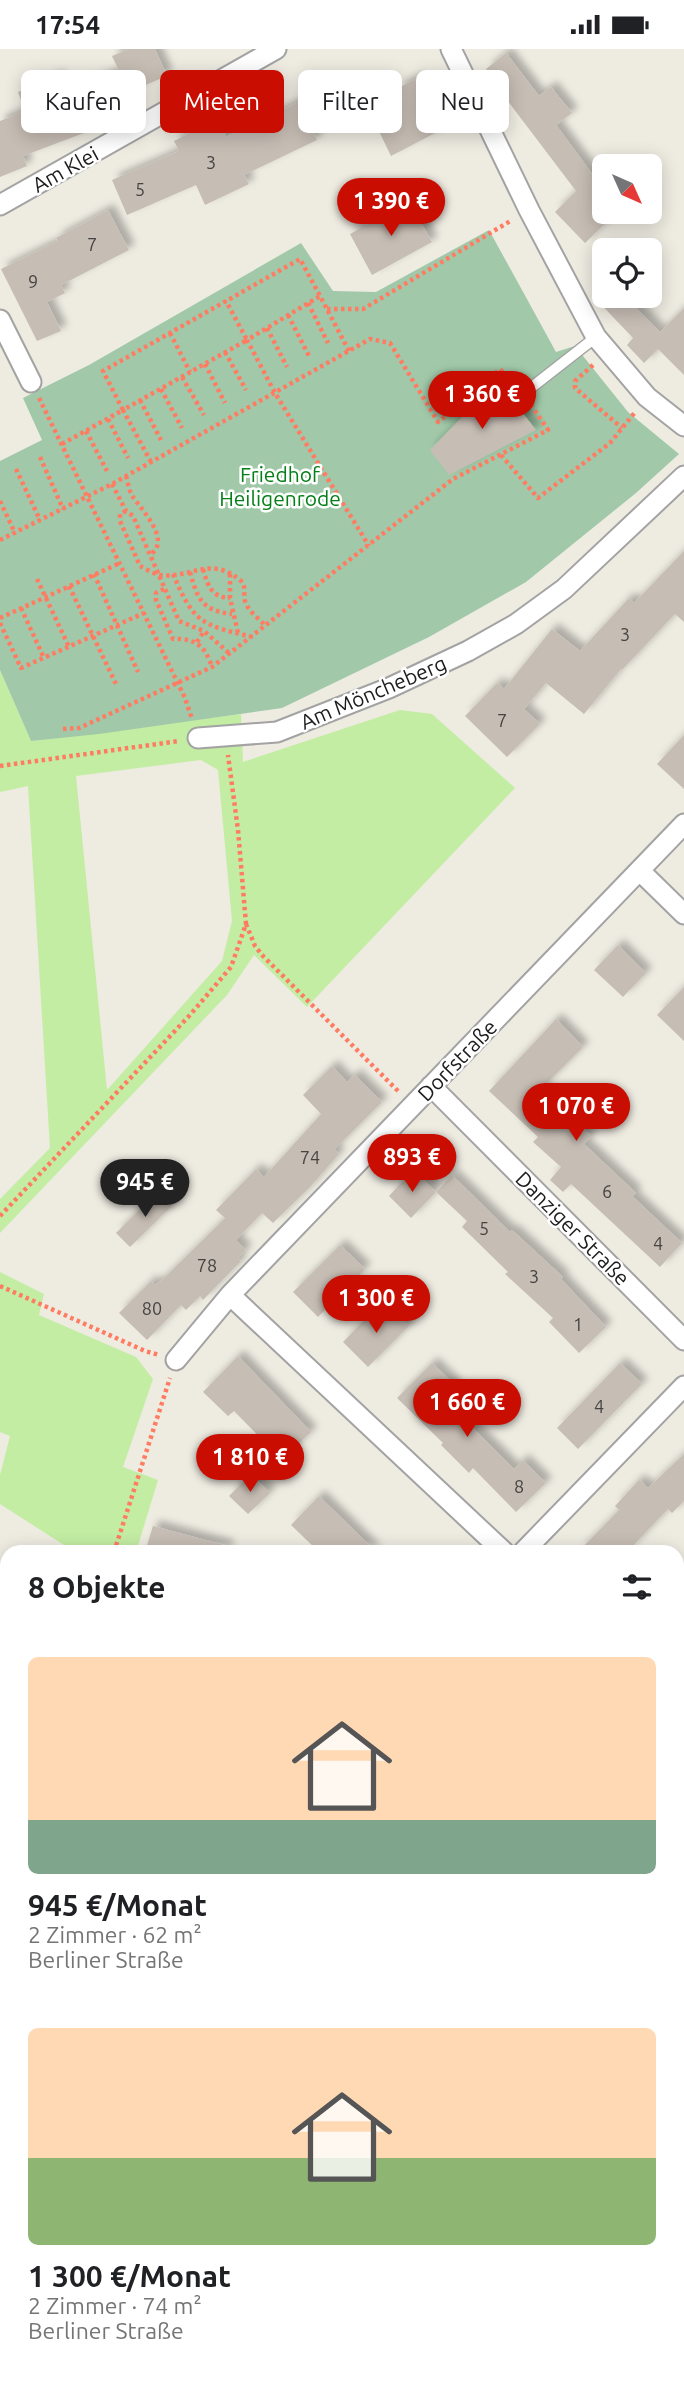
<!DOCTYPE html>
<html lang="de">
<head>
<meta charset="utf-8">
<style>
	body { margin:0; font-family:Ubuntu,sans-serif; background:#f2f2f2; color:#202124; height:100vh; display:flex; flex-direction:column; font-size:26px; white-space:nowrap }
	* { box-sizing:border-box; margin:0 }
	p { font-size:23px; color:#757577 }
	.icon { flex:none; width:38px; height:38px; fill:none; stroke:currentColor; stroke-width:2; stroke-linecap:round; stroke-linejoin:round }
	.map { position:relative; flex:1; overflow:hidden }
	.details { position:absolute; left:0px; top:1496px; width:684px; height:842px; display:flex; flex-direction:column; background:#fff; border-radius:21px 21px 0 0; box-shadow:0 4px 18px #0003 }
	.details>* { flex:none }
	.guide { position:absolute; left:21px; top:21px; width:642px; height:63px; display:flex; gap:14px }
	.needle { width:46px; rotate:135deg }
	.buttons { position:absolute; left:592px; top:105px; display:grid; gap:14px }
	.buttons a { display:grid; place-items:center; width:70px; height:70px; border-radius:10px; background:#fff; box-shadow:0 4px 18px #0003; font-size:35px }
	.price { position:absolute; translate:-50% -60px; padding:0 16px; border-radius:24px; background:#c90d00; color:#fff; font-size:23px; line-height:46px; filter:drop-shadow(0 2px 4px #0008) }
	.price::after { content:''; position:absolute; left:50%; top:42px; width:21px; height:16px; margin-left:-10px; background:inherit; clip-path:polygon(0 0,100% 0,50% 100%) }
	.price.current { background:#222; color:#fff }
	ul { padding:0; list-style:none }
	li { display:grid; align-content:center; gap:14px; height:371px; padding:0 28px }
	li span { display:grid; place-items:center; height:217px; border-radius:10px; color:#555 }
	li>.icon { margin-inline-start:auto }
	span .icon { width:126px; height:126px; fill:#fffc; stroke-width:1 }
	li b { font-size:30px }
	h2 { display:flex; justify-content:space-between; align-items:center; height:84px; padding:0 28px; font-size:30px }
	.pill { padding:0 24px; border-radius:10px; background:#fff; box-shadow:0 4px 18px #0003; font-size:24px; line-height:63px }
	.pill.current { background:#c90d00; color:#fff }
	.status { display:flex; justify-content:space-between; align-items:center; height:49px; padding:0 35px; background:#fff; direction:ltr }
	.status svg { height:19px; fill:currentColor }
	.map>svg:first-child { display:block }
	.grass { fill:#c3eda3; fill-rule:evenodd }
	.forest { fill:#a1d193 }
	.cemetery { fill:#a1c9a9 }
	.building { fill:#c6bdb4; filter:url(#shadow) }
	.lines { fill:none; stroke-linecap:round; stroke-linejoin:round }
	.lane-casing { stroke:#a3a3a3; stroke-width:13 }
	.street-casing { stroke:#a3a3a3; stroke-width:23 }
	.secondary-casing { stroke:#627700; stroke-width:32 }
	.path { stroke:#ff7c62; stroke-width:4.5; stroke-dasharray:3.5 3.5; stroke-linecap:butt }
	.lane { stroke:#fff; stroke-width:10 }
	.street { stroke:#fff; stroke-width:19 }
	.secondary { stroke:#f4fdb0; stroke-width:28 }
	.labels { text-anchor:middle; dominant-baseline:central; stroke-width:5; stroke-linejoin:round; paint-order:stroke }
	.number-label { font-size:18px; fill:#464442 }
	.street-label { font-size:21px; fill:#1c1c1c; stroke:#fff }
	.park-label { font-size:21px; fill:#058017; stroke:#fff }
</style>
</head>
<body>
<div class="status"><b>17:54</b><svg viewBox="0 0 49 12"><path d="M0 12V9h3v3zM5 12V6h3v6zM10 12V3h3v9zM15 12V0h3v12zM26 1h20v11H26zM47 4h2v5h-2z"/></svg></div>
<div class="map">
<svg width="684" height="2337" viewBox="0 0 684 2337">
	<defs>
		<filter id="shadow"><feDropShadow dx="6" dy="-6" stdDeviation="3.5" flood-color="#0004"/></filter>
	</defs>
	<rect width="100%" height="100%" fill="#eeebe1"/>
	<!-- grass -->
	<path class="grass" d="M0 621 31 692 241 665 243 713 400 661 432 665 515 739 307 958 254 906 227 946 0 1184V1150L50 1099 28 737 0 743ZM201 711 218 721 232 872 222 912 107 1041 76 727Z
		M0 1223 44 1245 39 1266 136 1308 153 1330 123 1418 158 1431 136 1503H75L0 1455V1426L10 1387 0 1383Z
		M0 1740H7V2201L0 2203Z
		M684 2069V2131L677 2127V2077Z
		M38 2331H644L639 2337H32Z"/>
	<!-- forest -->
	<path class="forest" d="M7 2201V2331H38L32 2337H0V2203Z"/>
	<!-- cemetery -->
	<path class="cemetery" d="M489 181 556 303 575 297 628 363 679 405 636 444 526 533 429 588 282 659 99 685 31 692 0 621V412L42 391 23 349 89 316 301 194 333 242 376 243Z"/>
	<!-- building -->
	<path class="building" d="M129 0H155L167 27 97 56 105 76 23 107 27 117 0 128V72L25 62 18 43 58 27 64 43 119 22 112 7Z
		M506 4 539 47 551 38 572 64 556 76 593 126 604 116V163H617L585 194 555 163 576 142 504 47 506 45 486 20Z
		M418 29 424 40 431 36 443 60 429 68 437 83 391 107 371 66 403 50 398 39Z
		M299 53 317 91 244 126 249 135 205 156 196 136 127 166 112 131 179 102 174 92 217 70 226 88Z
		M409 153 432 193 372 226 350 185Z
		M108 161 129 201 61 236 65 244 47 253 61 282 37 292 1 220 58 192 56 189Z
		M593 247H647L635 258 660 283 684 259V326L658 300 644 314 627 296 633 289Z
		M497 332 536 381 449 426 430 401Z
		M684 502V573L675 565 622 621 621 620 584 665 546 634 524 660 540 675 507 708 465 667 497 634 504 640 552 580 580 602 629 549 634 554Z
		M684 686V740L657 715Z
		M618 896 646 924 623 948 594 921Z
		M684 938V992L657 966Z
		M556 970 583 998 541 1040 591 1087 584 1095 636 1144 632 1147 682 1194 660 1218 571 1135 563 1143 550 1131 561 1118 533 1093 538 1088 489 1042Z
		M332 1017 347 1033 355 1026 382 1053 334 1101 339 1105 310 1138 273 1174 262 1164 236 1191 246 1201 238 1209 241 1212 203 1251 200 1247 186 1261 181 1256 147 1291 119 1264 151 1232 155 1236 162 1231 225 1169 216 1161 256 1120 264 1128 321 1065 303 1046Z
		M413 1121 436 1143 411 1169 389 1147Z
		M452 1126 510 1183 512 1181 563 1228 561 1230 606 1278 579 1304 549 1273 553 1269 505 1225 508 1223 462 1178 467 1172 436 1143Z
		M159 1141 173 1156 130 1198 116 1184Z
		M340 1196 365 1220 318 1268 293 1243Z
		M389 1257 409 1277 368 1318 343 1293 375 1260 381 1266Z
		M238 1307 311 1383 282 1411 234 1362 228 1367 203 1343Z
		M432 1314 456 1337 444 1350 514 1420 523 1411 546 1434 516 1463 473 1419 469 1424 441 1396 443 1394 397 1349Z
		M620 1314 642 1335 578 1400 557 1379Z
		M684 1405V1452L672 1464 668 1460 627 1503H578L619 1461 615 1457 639 1431 648 1439Z
		M251 1425 270 1444 248 1465 229 1447Z
		M319 1447 376 1503H319L291 1476Z
		M153 1477 228 1497V1503H145Z"/>
	<g class="lines">
		<defs>
			<path id="lane" d="M523 345 596 288"/>
			<path id="street" d="M451 0 529 161 596 288 647 348 684 377
				M0 156 276 0
				M0 271 31 333
				M198 689 277 683 389 639 468 602 516 575 564 540 684 427
				M640 822 684 865
				M431 1037 684 1291
				M230 1246 504 1503
				M176 1311 230 1246 684 775
				M523 1503 684 1337
				M677 1671 684 1677"/>
			<path id="secondary" d="M677 1855 684 1846
				M0 2248 7 2245"/>
		</defs>
		<!-- lane casing -->
		<use href="#lane" class="lane-casing"/>
		<!-- street casing -->
		<use href="#street" class="street-casing"/>
		<!-- secondary casing -->
		<use href="#secondary" class="secondary-casing"/>
		<!-- path -->
		<path class="path" d="M308 254 328 294
			M327 260H363L512 171
			M288 266 309 307
			M267 279 287 318
			M170 284 190 323
			M349 302 320 247 247 291 275 344 369 497
			M225 303 246 341
			M205 315 225 354
			M593 316 575 332V339L622 379
			M182 328 204 366
			M161 340 182 379
			M39 349 185 649 192 670
			M140 351 161 391
			M108 370 128 409
			M86 382 107 422
			M62 395 123 361 103 322 300 210 320 247
			M501 406 538 449 610 394 636 362
			M40 408 63 460
			M151 413 123 361 247 291 226 252
			M16 420 40 471
			M126 427C128 433 129 443 133 448 142 461 171 491 151 505
			M112 435 126 462 133 467 179 572 204 582 230 605
			M0 452 15 484
			M126 462 120 465V472L140 517C146 520 154 525 160 526 192 530 209 506 240 531 247 537 243 544 245 552 248 562 259 570 266 577
			M0 491 112 435 370 290 390 294 438 373 469 349 500 320 514 336
			M203 520C208 537 211 548 230 549
			M190 523C197 549 202 562 232 565
			M94 525 138 623
			M173 525C194 574 201 576 253 588
			M230 525V549L238 584
			M37 530 69 598
			M69 537 116 635
			M164 540 156 544V551L173 590C196 589 205 597 212 618
			M21 559 44 609
			M0 569 120 514
			M0 574 21 619 144 564
			M197 593 204 582
			M63 680 79 679 212 618 453 430 548 381 531 356
			M0 717 179 692
			M246 875 255 897 263 907 400 1044
			M0 1167 190 966 231 918 246 875 238 781 228 706
			M0 1237 145 1302 159 1306
			M114 1503 170 1329
			M0 1761 7 1763
			M677 2141 684 2148
			M0 2331 5 2337"/>
		<!-- lane -->
		<use href="#lane" class="lane"/>
		<!-- street -->
		<use href="#street" class="street"/>
		<!-- secondary -->
		<use href="#secondary" class="secondary"/>
	</g>
	<g class="labels">
		<!-- number labels -->
		<g class="number-label">
			<text x="211" y="113">3</text>
			<text x="140" y="140">5</text>
			<text x="92" y="195">7</text>
			<text x="33" y="232">9</text>
			<text x="625" y="585">3</text>
			<text x="502" y="671">7</text>
			<text x="310" y="1108">74</text>
			<text x="607" y="1142">6</text>
			<text x="484" y="1179">5</text>
			<text x="658" y="1194">4</text>
			<text x="207" y="1216">78</text>
			<text x="534" y="1227">3</text>
			<text x="152" y="1259">80</text>
			<text x="578" y="1275">1</text>
			<text x="599" y="1357">4</text>
			<text x="519" y="1437">8</text>
		</g>
		<!-- street labels -->
		<g class="street-label">
			<text transform="translate(65 120) rotate(-29)">Am Klei</text>
			<text transform="translate(373 643) rotate(-23)">Am Möncheberg</text>
			<text transform="translate(457 1011) rotate(-46)">Dorfstraße</text>
			<text transform="translate(573 1179) rotate(45)">Danziger Straße</text>
		</g>
		<!-- park labels -->
		<g class="park-label">
			<text x="280" y="425">Friedhof<tspan x="280" dy="24">Heiligenrode</tspan></text>
		</g>
	</g>
</svg>
<div class="buttons">
<a><svg class="needle" viewBox="-14 -14 28 28"><path d="M0-13l5 13h-10z" fill="#e53935"/><path d="M0 13l5-13h-10z" fill="#757577"/></svg></a>
<a><svg class="icon" aria-label="locate" viewBox="0 0 24 24"><circle cx="12" cy="12" r="6"/><path d="M12 2v4M12 18v4M2 12h4M18 12h4"/></svg></a>
</div>
<b class="price" style="left:391px;top:189px">1 390 €</b>
<b class="price" style="left:482px;top:382px">1 360 €</b>
<b class="price" style="left:576px;top:1094px">1 070 €</b>
<b class="price" style="left:412px;top:1145px">893 €</b>
<b class="price current" style="left:145px;top:1170px">945 €</b>
<b class="price" style="left:376px;top:1286px">1 300 €</b>
<b class="price" style="left:467px;top:1390px">1 660 €</b>
<b class="price" style="left:250px;top:1445px">1 810 €</b>
<div class="guide">
<a class="pill">Kaufen</a>
<a class="pill current">Mieten</a>
<a class="pill">Filter</a>
<a class="pill">Neu</a>
</div>
<section class="details">
<h2>8 Objekte<svg class="icon" aria-label="filters" viewBox="0 0 24 24"><path d="M4 7h16M4 17h16"/><circle cx="9" cy="7" r="2"/><circle cx="15" cy="17" r="2"/></svg></h2>
<ul>
<li><span style="background:linear-gradient(#ffd9b3 75%,#7fa58c 0)"><svg class="icon" aria-label="home" viewBox="0 0 24 24"><path d="M3 11l9-7 9 7M6 9v11h12V9"/></svg></span><div><b>945 €/Monat</b><p>2 Zimmer · 62 m²</p><p>Berliner Straße</p></div></li>
<li><span style="background:linear-gradient(#ffd9b3 60%,#8fb573 0)"><svg class="icon" aria-label="home" viewBox="0 0 24 24"><path d="M3 11l9-7 9 7M6 9v11h12V9"/></svg></span><div><b>1 300 €/Monat</b><p>2 Zimmer · 74 m²</p><p>Berliner Straße</p></div></li>
</ul>
</section>
</div>
</body>
</html>
